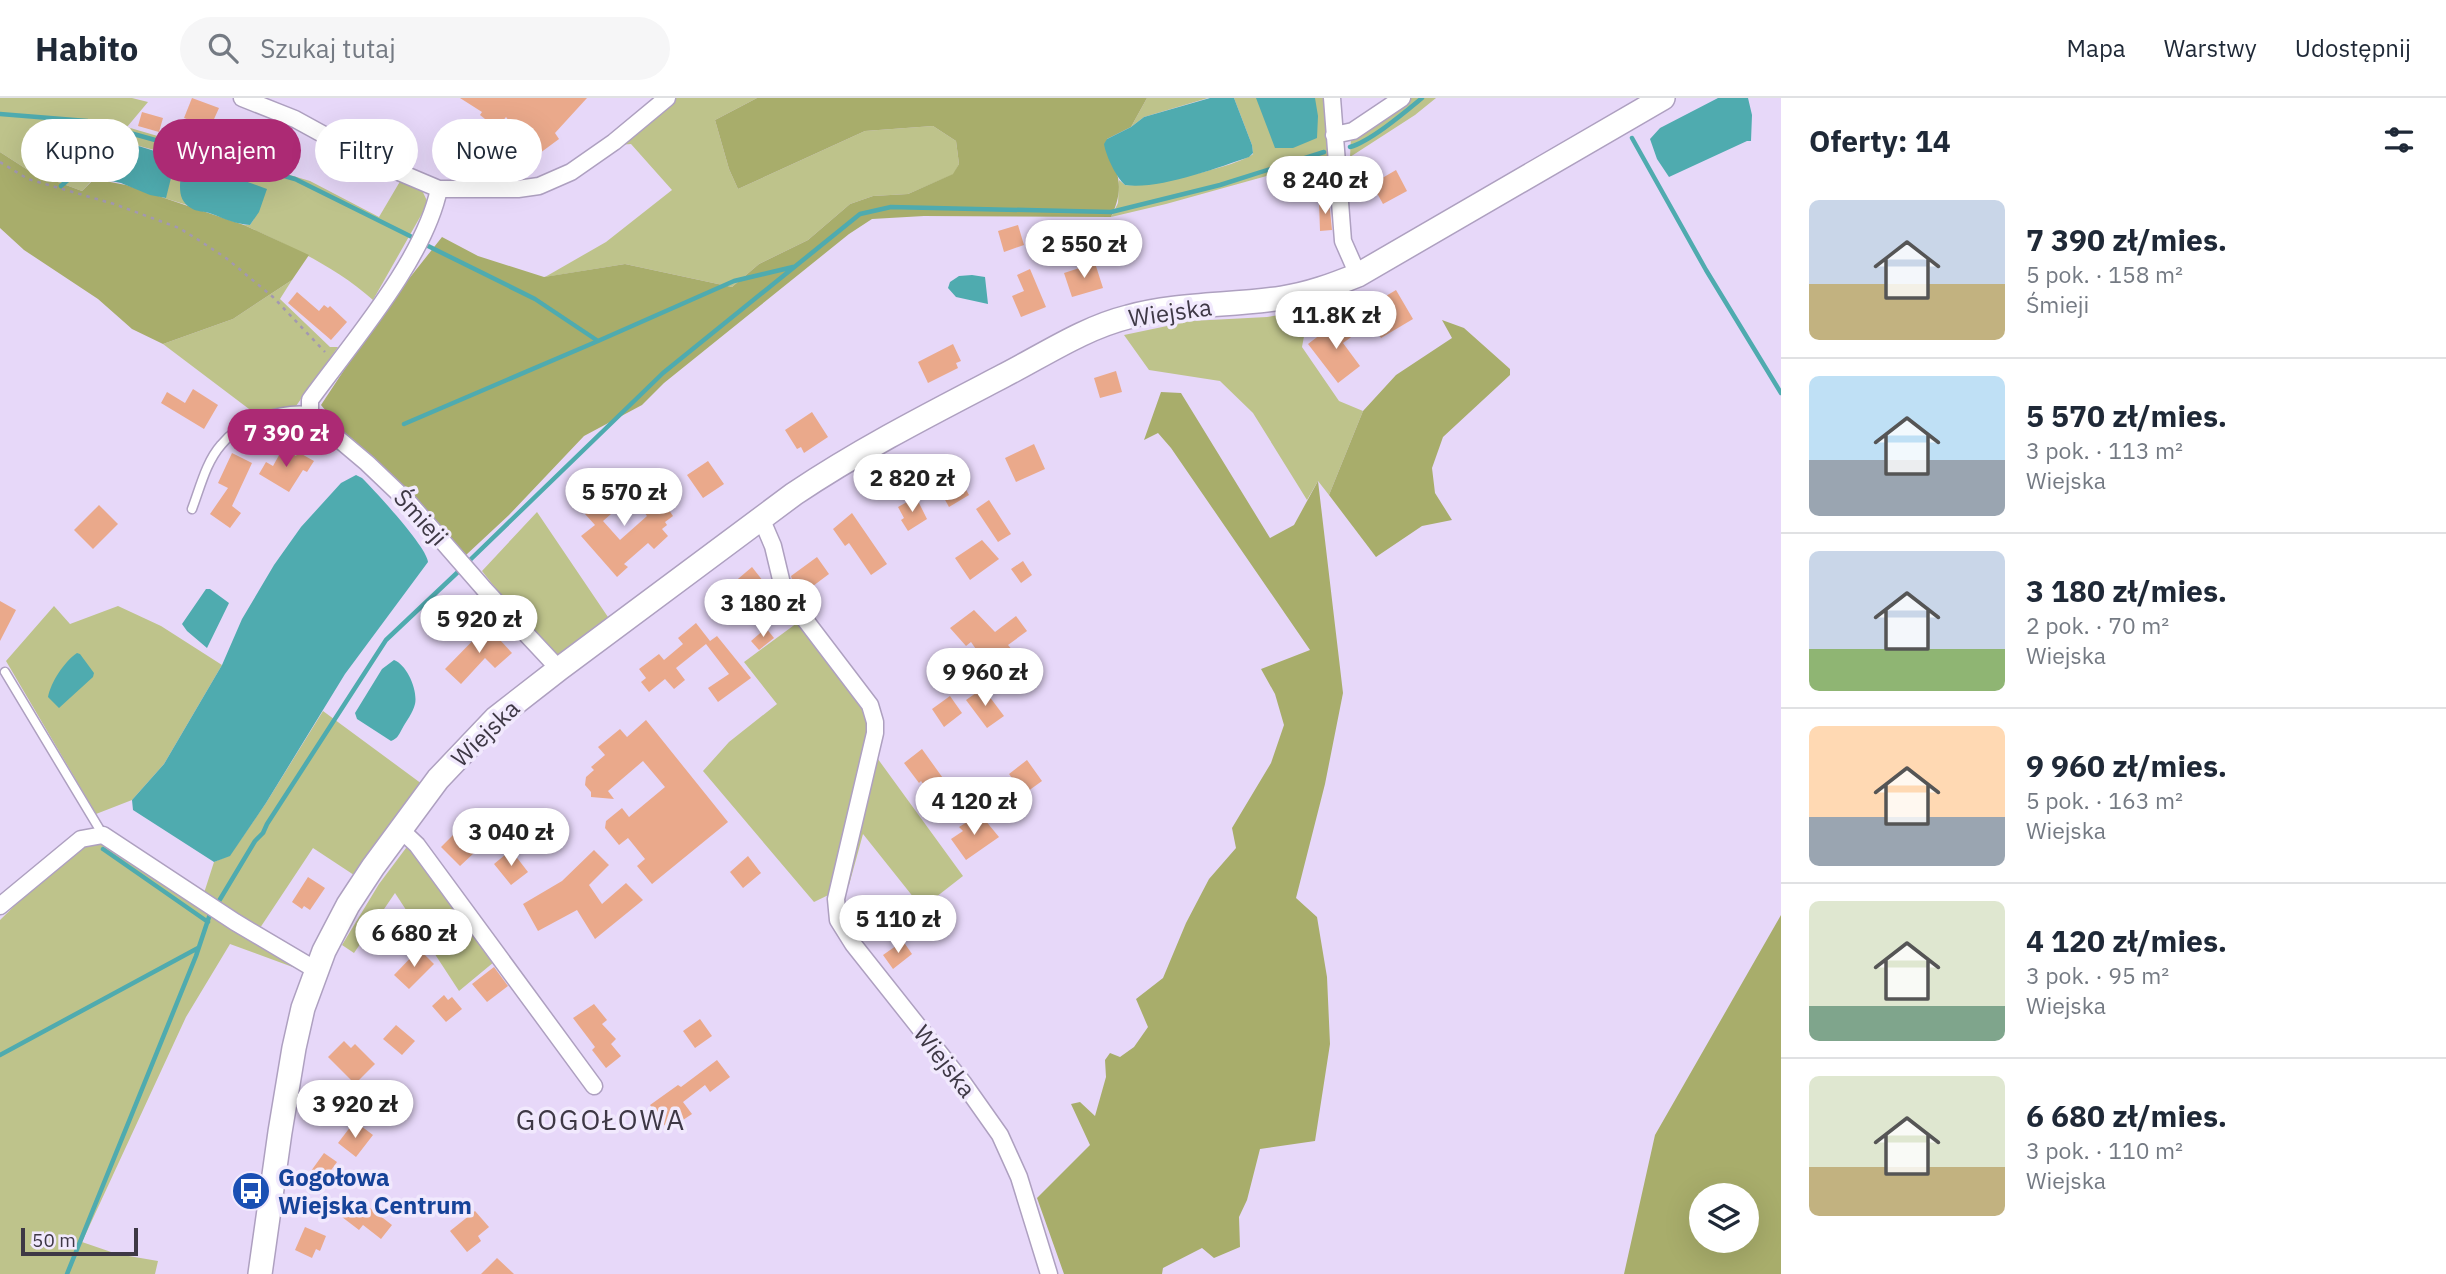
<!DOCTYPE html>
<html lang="pl">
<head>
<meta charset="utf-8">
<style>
	body { margin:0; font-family:"IBM Plex Sans",sans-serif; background:#f6f6f7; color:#1f2937; height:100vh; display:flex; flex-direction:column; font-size:26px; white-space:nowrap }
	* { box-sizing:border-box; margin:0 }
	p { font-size:23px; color:#747a83 }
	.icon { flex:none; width:38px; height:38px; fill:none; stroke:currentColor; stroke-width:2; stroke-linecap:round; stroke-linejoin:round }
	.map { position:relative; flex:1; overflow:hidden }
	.side { display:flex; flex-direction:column; background:#fff; width:665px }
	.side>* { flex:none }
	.banner { position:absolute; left:21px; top:21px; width:665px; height:63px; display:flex; gap:14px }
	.controls { position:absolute; left:1689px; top:1085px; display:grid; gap:14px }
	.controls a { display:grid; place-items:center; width:70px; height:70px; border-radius:50%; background:#fff; box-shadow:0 7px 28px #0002; font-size:35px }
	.scale { position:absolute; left:21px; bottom:18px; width:117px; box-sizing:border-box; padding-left:7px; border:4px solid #3e3845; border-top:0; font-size:19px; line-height:24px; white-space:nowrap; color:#3e3845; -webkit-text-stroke:5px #f1e9fd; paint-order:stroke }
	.price { position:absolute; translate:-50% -60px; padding:0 16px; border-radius:24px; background:#fff; color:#222; font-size:23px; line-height:46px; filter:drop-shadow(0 2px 4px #0008) }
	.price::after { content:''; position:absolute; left:50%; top:42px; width:21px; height:16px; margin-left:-10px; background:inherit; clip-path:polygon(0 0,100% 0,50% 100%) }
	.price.on { background:#ac2a74; color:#fff }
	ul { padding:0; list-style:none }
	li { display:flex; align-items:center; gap:21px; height:175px; padding:0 28px }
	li+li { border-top:2px solid #e0e1e3 }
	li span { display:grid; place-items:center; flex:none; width:196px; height:140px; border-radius:10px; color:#555 }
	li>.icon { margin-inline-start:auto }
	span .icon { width:84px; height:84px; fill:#fffc; stroke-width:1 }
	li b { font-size:30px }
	h2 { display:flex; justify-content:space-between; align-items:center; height:84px; padding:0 28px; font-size:30px }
	.pill { padding:0 24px; border-radius:32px; background:#fff; box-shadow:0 7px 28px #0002; font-size:24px; line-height:63px }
	.pill.on { background:#ac2a74; color:#fff }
	header { display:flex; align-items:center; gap:42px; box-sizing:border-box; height:98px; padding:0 35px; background:#fff; border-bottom:2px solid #e0e1e3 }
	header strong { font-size:33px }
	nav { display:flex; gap:38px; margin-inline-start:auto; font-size:24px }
	.search { width:490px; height:63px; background:#f6f6f7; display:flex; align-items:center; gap:18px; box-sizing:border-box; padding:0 24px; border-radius:38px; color:#747a83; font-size:26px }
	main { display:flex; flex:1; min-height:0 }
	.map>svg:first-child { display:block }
	.green { fill:#bec38b }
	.forest { fill:#a8ad6b; fill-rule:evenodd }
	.water { fill:#4fabaf }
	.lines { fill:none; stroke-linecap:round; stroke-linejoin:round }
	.stream { stroke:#4fabaf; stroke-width:4.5 }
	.building { fill:#eaa98b }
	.lane-casing { stroke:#aea0c0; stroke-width:11 }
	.street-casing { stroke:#aea0c0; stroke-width:19 }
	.secondary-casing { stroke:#aea0c0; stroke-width:26 }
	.path { stroke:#a398b1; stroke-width:2.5; stroke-dasharray:3.5 5; stroke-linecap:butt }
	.lane { stroke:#fff; stroke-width:8 }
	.street { stroke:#fff; stroke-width:16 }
	.secondary { stroke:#fff; stroke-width:23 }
	.labels { text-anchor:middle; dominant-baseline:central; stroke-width:7; stroke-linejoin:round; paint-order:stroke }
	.street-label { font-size:24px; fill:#3e3845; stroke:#f1e9fd }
	.transit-label { font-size:24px; font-weight:bold; fill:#164399; stroke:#f1e9fd; text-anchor:start }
	.quarter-label { font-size:28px; letter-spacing:2px; fill:#3e3845; stroke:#f1e9fd }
</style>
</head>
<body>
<header>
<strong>Habito</strong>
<div class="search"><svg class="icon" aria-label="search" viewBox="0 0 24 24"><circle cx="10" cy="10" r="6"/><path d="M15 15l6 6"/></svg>Szukaj tutaj</div>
<nav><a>Mapa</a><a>Warstwy</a><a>Udostępnij</a></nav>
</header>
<main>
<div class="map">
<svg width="1781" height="1176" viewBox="0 0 1781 1176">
	<rect width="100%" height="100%" fill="#e7d8f9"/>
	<!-- green -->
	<path class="green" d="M0 0H132L148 4 127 29 310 83 379 119 402 80 421 90 428 105 373 202C335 168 289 148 244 127H250L254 121 184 63C181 79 178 93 187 107L161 99 165 100 174 59 169 56 132 46H126L82 93 31 74 0 54Z
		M674 0H757L715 22 729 71 738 91 865 33 933 28 956 43 959 66 954 76 908 96 873 98 850 106 808 142 759 166 732 189 625 166 545 179 606 144 672 92 631 46 618 47Z
		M1147 0H1208L1144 19 1131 29Z
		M1234 0H1325L1328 61 1166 106 1111 119 1118 105 1119 82 1125 87C1144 90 1239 68 1253 56L1252 47Z
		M1409 0H1436L1415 17 1350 59 1351 39Z
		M292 182 280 201 330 249H338L296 308 253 314 163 246 233 221Z
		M1309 212 1302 249 1339 303 1363 313 1329 397 1318 383 1307 402 1253 315 1220 283 1149 272 1124 237 1191 223 1267 219Z
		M537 414 610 522 560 560 507 505 482 473Z
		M54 508 70 526 118 508 161 528 222 567 164 666 132 702 96 716 6 563Z
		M802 509 881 611 875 657 963 778 922 810 863 736 849 787 814 804 703 673 729 644 777 606 744 564 797 525Z
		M323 613 422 686 357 779 313 750 260 830 204 795 214 764 230 757 266 705Z
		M103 745 298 871 230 846 186 919 82 1144 117 1156 158 1163 155 1176H0V822L43 780 86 747Z
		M409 746 494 864 459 893 395 795 354 855 342 847 379 786Z"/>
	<!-- forest -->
	<path class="forest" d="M757 0H1147L1131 29 1107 41C1105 57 1111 59 1116 73 1122 88 1118 105 1111 119L924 118 872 121 849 136 664 285 642 307 584 338 509 417 466 457 409 396 341 331 321 307 381 216 442 139 478 158 544 179 625 166 732 189 759 166 808 142 850 106 873 98 908 96 953 76 959 66 956 43 933 28 865 33 738 91 729 71 715 22Z
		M0 54 31 74 82 93 98 77 105 83 126 87 244 127 309 157 292 182 233 221 163 246 132 231 98 201 24 152 0 130Z
		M1442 222 1464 230 1510 271V277L1443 339 1432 370 1435 395 1452 422 1422 428 1376 459 1329 397 1363 313 1396 277 1452 240Z
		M1161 294 1181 295 1270 440 1294 427 1318 383 1343 595 1325 686 1296 800 1317 819 1327 879 1330 946 1315 1043 1260 1051 1247 1102 1239 1119 1240 1149 1214 1160 1202 1150 1163 1170 1162 1176H1064L1037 1100 1090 1047 1071 1006 1080 1004 1095 1018 1106 979 1105 962 1110 955 1120 959 1134 949 1148 929 1136 901 1163 880 1186 825 1209 781 1236 750 1232 730 1271 665 1284 627 1275 596 1261 571 1310 552 1171 350 1158 335 1144 342Z
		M1781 817V1176H1624L1655 1037ZM1701 1097H1746V1143H1701Z"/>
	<!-- water -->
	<path class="water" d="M1210 0H1234L1252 47 1253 55 1249 59C1217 70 1158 92 1125 87 1116 79 1106 58 1104 46L1107 41 1131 29 1144 19Z
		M1256 0H1315L1318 18 1317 40 1293 50H1275Z
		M1718 0H1748L1752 17 1751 43H1747L1669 79 1657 61 1650 41 1660 30Z
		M126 46H132L174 59V68L166 100 150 97 121 85 101 81 98 77 101 72Z
		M187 62 267 91 259 114 250 127C236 126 225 121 212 116 205 113 196 114 191 110 174 101 181 78 184 63Z
		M972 177 985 179 988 206 956 199 948 190 950 184 959 178Z
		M356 377 362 380C375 393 427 449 428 464L345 576 266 705 230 758 214 764 133 712 132 702 164 666 222 567 242 521 274 467 301 429 341 385Z
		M206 491H210L229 505 207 550 187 533 182 526Z
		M77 555 80 556 94 575 93 579 59 610 48 599C51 584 64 564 77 555Z
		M394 562C407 567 418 592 415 606 413 615 406 623 402 631 398 638 398 640 391 643L357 621 355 615 382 571Z"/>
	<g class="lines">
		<!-- stream -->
		<path class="stream" d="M0 16 87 23 295 81 412 139
			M1632 40 1706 172 1781 295
			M1350 49C1371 43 1405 14 1422 0
			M61 88 125 32
			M424 146 535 201 598 243 734 183 793 169
			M404 326 598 243
			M470 462 663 275 860 116 891 109 1111 114 1220 87 1324 54
			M103 751 208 824
			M219 803 255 743 263 735 267 726 386 542 459 473
			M0 957 198 850
			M67 1176 196 858 210 816"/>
	</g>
	<!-- building -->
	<path class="building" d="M192 0 219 10 210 30 184 20Z
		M460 0H587L555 35 559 41 536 58 506 19 493 35 481 27 485 21 480 17 482 14Z
		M142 14 163 20 159 34 138 28Z
		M1396 72 1407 93 1383 106 1372 86Z
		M1329 102 1332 132 1320 133 1319 104Z
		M1018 127 1024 147 1004 154 998 133Z
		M1095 165 1103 190 1072 199 1064 175Z
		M1030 171 1046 209 1021 219 1012 198 1024 193 1017 177Z
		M1396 192 1413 221 1381 240 1364 211Z
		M297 194 319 213 324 207 328 210 330 208 347 224 331 242 288 205Z
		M1342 220 1354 237 1343 245 1360 268 1338 285 1308 246Z
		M953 246 961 263 956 265 958 270 928 285 918 264Z
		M1116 273 1122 294 1100 300 1094 280Z
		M193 291 218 307 204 331 161 305 167 294 185 305Z
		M812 314 828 339 804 355 801 349 797 351 785 332Z
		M1034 346 1045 371 1016 384 1005 360Z
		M283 350 296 358 298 354 314 363 307 374 303 372 289 394 259 376 266 364 273 368Z
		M232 355 252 365 232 408 241 415 230 430 210 416 228 390 218 385Z
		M708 363 724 386 703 400 687 377Z
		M958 377 969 397 949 409 938 389Z
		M587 383 597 395 594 398 611 416 603 423 620 442 647 418 632 397 650 385 673 418 665 424 667 427 662 431 668 438 654 451 648 445 624 466 628 469 617 479 581 438 595 427 585 416 589 412 574 393Z
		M916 399 927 421 908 433 901 422 904 420 898 409Z
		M989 402 1011 436 998 444 976 411Z
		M99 407 118 426 93 451 74 432Z
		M852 415 887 466 871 477 849 445 845 448 833 431Z
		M982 442 999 461 970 482 955 460Z
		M817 459 829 476 801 497 793 485 791 478Z
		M1023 463 1032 477 1021 485 1011 471Z
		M752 469 763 483 744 500 732 486Z
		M0 503 16 512 0 543Z
		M974 512 995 534 1016 518 1027 533 1008 547 1020 561 996 580 971 544 966 548 950 530Z
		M696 525 710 543 717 538 751 580 718 604 708 590 729 576 706 546 676 570 685 582 674 591 665 581 649 594 641 584 646 580 639 571 659 556 664 562 683 546 678 540Z
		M487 528 512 555 495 570 485 560 461 586 445 571Z
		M766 530 774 540 759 552 751 543Z
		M983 590 1004 618 987 630 966 602Z
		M950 598 962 615 944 629 932 611Z
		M646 622 728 724 652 786 637 768 645 761 628 740 619 747 605 730 606 723 622 710 629 719 665 689 643 663 608 693 614 701 591 699V694L585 687 586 679 594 672 591 669 605 657 598 649 620 631 627 639Z
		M922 651 958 701 942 713 921 683 919 685 904 665Z
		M1027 662 1042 683 1024 696 1009 676Z
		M489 711 504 727 460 768 441 749 453 737 457 741Z
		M980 716 999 739 966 762 951 741 963 733 959 729Z
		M511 752 528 774 511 787 494 766Z
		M594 752 609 767 589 787 602 806 626 785 643 802 595 841 577 812 538 833 523 806 562 783Z
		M748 758 761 775 743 790 730 774Z
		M308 779 325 790 310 812 304 808 302 811 292 804Z
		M874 805 886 822 866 836 854 819Z
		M903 843 912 856 893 871 883 857Z
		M419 851 434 866 409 891 394 877Z
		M494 869 508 888 487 904 472 886Z
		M444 897 448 902 452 899 462 911 446 924 432 908Z
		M594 906 607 922 602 926 616 941 611 946 621 958 606 970 592 952 595 949 573 920Z
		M700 921 712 938 695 950 683 933Z
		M396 927 415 943 402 957 383 941Z
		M344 943 351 950 355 946 375 966 355 986 328 959Z
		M717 962 730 979 710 994 705 987 683 1004 692 1016 668 1032 650 1007 678 987 681 989Z
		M351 1028 358 1032 361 1028 373 1037 356 1059 338 1045Z
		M324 1055 337 1064 324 1082 311 1073Z
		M357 1100 392 1127 381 1141 363 1127 359 1132 342 1119Z
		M475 1113 489 1129 478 1138 481 1143 467 1154 450 1133Z
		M305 1129 326 1138 320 1153 316 1151 312 1160 295 1152Z
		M497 1160 514 1176H481Z"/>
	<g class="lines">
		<defs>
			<path id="lane" d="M192 411C200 390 206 364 221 347 240 323 280 310 309 313
				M5 574 103 737"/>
			<path id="street" d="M242 0 295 21 368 61 439 91H518L539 88 571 74 614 44 667 0
				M1332 0 1343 143 1358 177
				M1334 37 1353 33 1402 0
				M439 91C424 162 353 243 310 302V317L367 365 410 406 485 492 559 571
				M761 420 773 448 784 494 870 607 875 624V635L836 801 838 822 853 846 964 986 1000 1037 1019 1079 1049 1176
				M400 731 417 747 594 988
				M0 808 81 741 103 737 235 824 316 872"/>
			<path id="secondary" d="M260 1176 280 1034 294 950 303 910 324 853 348 807 373 769 438 681 496 620 559 571 794 396C861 351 932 315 1003 278 1044 257 1084 230 1128 219 1178 205 1231 208 1282 200 1309 196 1333 187 1358 177L1663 0"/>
		</defs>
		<!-- lane casing -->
		<use href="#lane" class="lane-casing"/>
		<!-- street casing -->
		<use href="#street" class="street-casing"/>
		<!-- secondary casing -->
		<use href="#secondary" class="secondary-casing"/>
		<!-- path -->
		<path class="path" d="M0 64 28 81 114 106 179 130 197 141 226 160 273 199 325 254"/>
		<!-- lane -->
		<use href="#lane" class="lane"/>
		<!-- street -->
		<use href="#street" class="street"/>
		<!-- secondary -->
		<use href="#secondary" class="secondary"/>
	</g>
	<!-- icons -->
	<defs>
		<symbol id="bus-disc" viewBox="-11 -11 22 22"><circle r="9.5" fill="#1a4fb4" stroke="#f1e9fd"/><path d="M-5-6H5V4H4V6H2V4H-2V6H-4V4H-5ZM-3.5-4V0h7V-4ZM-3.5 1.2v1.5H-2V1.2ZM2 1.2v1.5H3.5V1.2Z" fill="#fff"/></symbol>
	</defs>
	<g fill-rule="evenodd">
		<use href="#bus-disc" x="229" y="1071" width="44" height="44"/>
	</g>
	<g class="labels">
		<!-- street labels -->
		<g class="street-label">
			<text transform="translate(1170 214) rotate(-8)">Wiejska</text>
			<text transform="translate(421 419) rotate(48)">Śmieji</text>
			<text transform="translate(485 635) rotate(-44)">Wiejska</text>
			<text transform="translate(945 963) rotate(52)">Wiejska</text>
		</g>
		<!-- transit labels -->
		<g class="transit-label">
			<text x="278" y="1079">Gogołowa<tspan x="278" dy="28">Wiejska Centrum</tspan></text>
		</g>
		<!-- quarter labels -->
		<g class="quarter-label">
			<text x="601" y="1021">GOGOŁOWA</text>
		</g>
	</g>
</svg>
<div class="controls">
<a><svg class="icon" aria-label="layers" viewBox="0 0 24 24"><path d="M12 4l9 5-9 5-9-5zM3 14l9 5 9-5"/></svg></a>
</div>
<div class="scale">50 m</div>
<b class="price" style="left:1325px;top:118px">8 240 zł</b>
<b class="price" style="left:1084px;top:182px">2 550 zł</b>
<b class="price" style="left:1336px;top:253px">11.8K zł</b>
<b class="price on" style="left:286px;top:371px">7 390 zł</b>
<b class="price" style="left:912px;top:416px">2 820 zł</b>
<b class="price" style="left:624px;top:430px">5 570 zł</b>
<b class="price" style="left:763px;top:541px">3 180 zł</b>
<b class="price" style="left:479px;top:557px">5 920 zł</b>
<b class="price" style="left:985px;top:610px">9 960 zł</b>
<b class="price" style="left:974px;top:739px">4 120 zł</b>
<b class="price" style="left:511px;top:770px">3 040 zł</b>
<b class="price" style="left:898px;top:857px">5 110 zł</b>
<b class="price" style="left:414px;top:871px">6 680 zł</b>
<b class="price" style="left:355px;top:1042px">3 920 zł</b>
<div class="banner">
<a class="pill">Kupno</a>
<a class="pill on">Wynajem</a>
<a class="pill">Filtry</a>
<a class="pill">Nowe</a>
</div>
</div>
<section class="side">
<h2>Oferty: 14<svg class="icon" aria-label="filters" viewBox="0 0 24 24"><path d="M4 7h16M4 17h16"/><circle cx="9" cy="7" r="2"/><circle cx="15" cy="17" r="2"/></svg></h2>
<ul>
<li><span style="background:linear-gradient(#c9d6e8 60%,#c2b280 0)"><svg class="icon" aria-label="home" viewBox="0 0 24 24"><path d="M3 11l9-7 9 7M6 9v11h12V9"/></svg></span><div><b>7 390 zł/mies.</b><p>5 pok. · 158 m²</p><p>Śmieji</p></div></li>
<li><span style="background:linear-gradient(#bfe0f5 60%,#9aa5b1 0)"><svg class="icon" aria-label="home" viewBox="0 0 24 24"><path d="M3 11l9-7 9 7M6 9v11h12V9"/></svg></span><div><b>5 570 zł/mies.</b><p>3 pok. · 113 m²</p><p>Wiejska</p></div></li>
<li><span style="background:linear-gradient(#c9d6e8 70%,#8fb573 0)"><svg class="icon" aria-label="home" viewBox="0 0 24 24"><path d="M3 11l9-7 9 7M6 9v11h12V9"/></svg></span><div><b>3 180 zł/mies.</b><p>2 pok. · 70 m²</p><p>Wiejska</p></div></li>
<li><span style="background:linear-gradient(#ffd9b3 65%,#9aa5b1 0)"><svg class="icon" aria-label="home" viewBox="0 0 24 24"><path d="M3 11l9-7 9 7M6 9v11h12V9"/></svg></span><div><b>9 960 zł/mies.</b><p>5 pok. · 163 m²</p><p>Wiejska</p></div></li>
<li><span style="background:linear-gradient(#dfe7d0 75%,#7fa58c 0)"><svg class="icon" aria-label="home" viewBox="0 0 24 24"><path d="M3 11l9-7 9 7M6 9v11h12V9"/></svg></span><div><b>4 120 zł/mies.</b><p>3 pok. · 95 m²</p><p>Wiejska</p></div></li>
<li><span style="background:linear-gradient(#dfe7d0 65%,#c2b280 0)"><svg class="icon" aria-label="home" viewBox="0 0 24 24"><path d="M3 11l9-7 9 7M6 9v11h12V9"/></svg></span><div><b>6 680 zł/mies.</b><p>3 pok. · 110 m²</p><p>Wiejska</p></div></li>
</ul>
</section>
</main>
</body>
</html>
